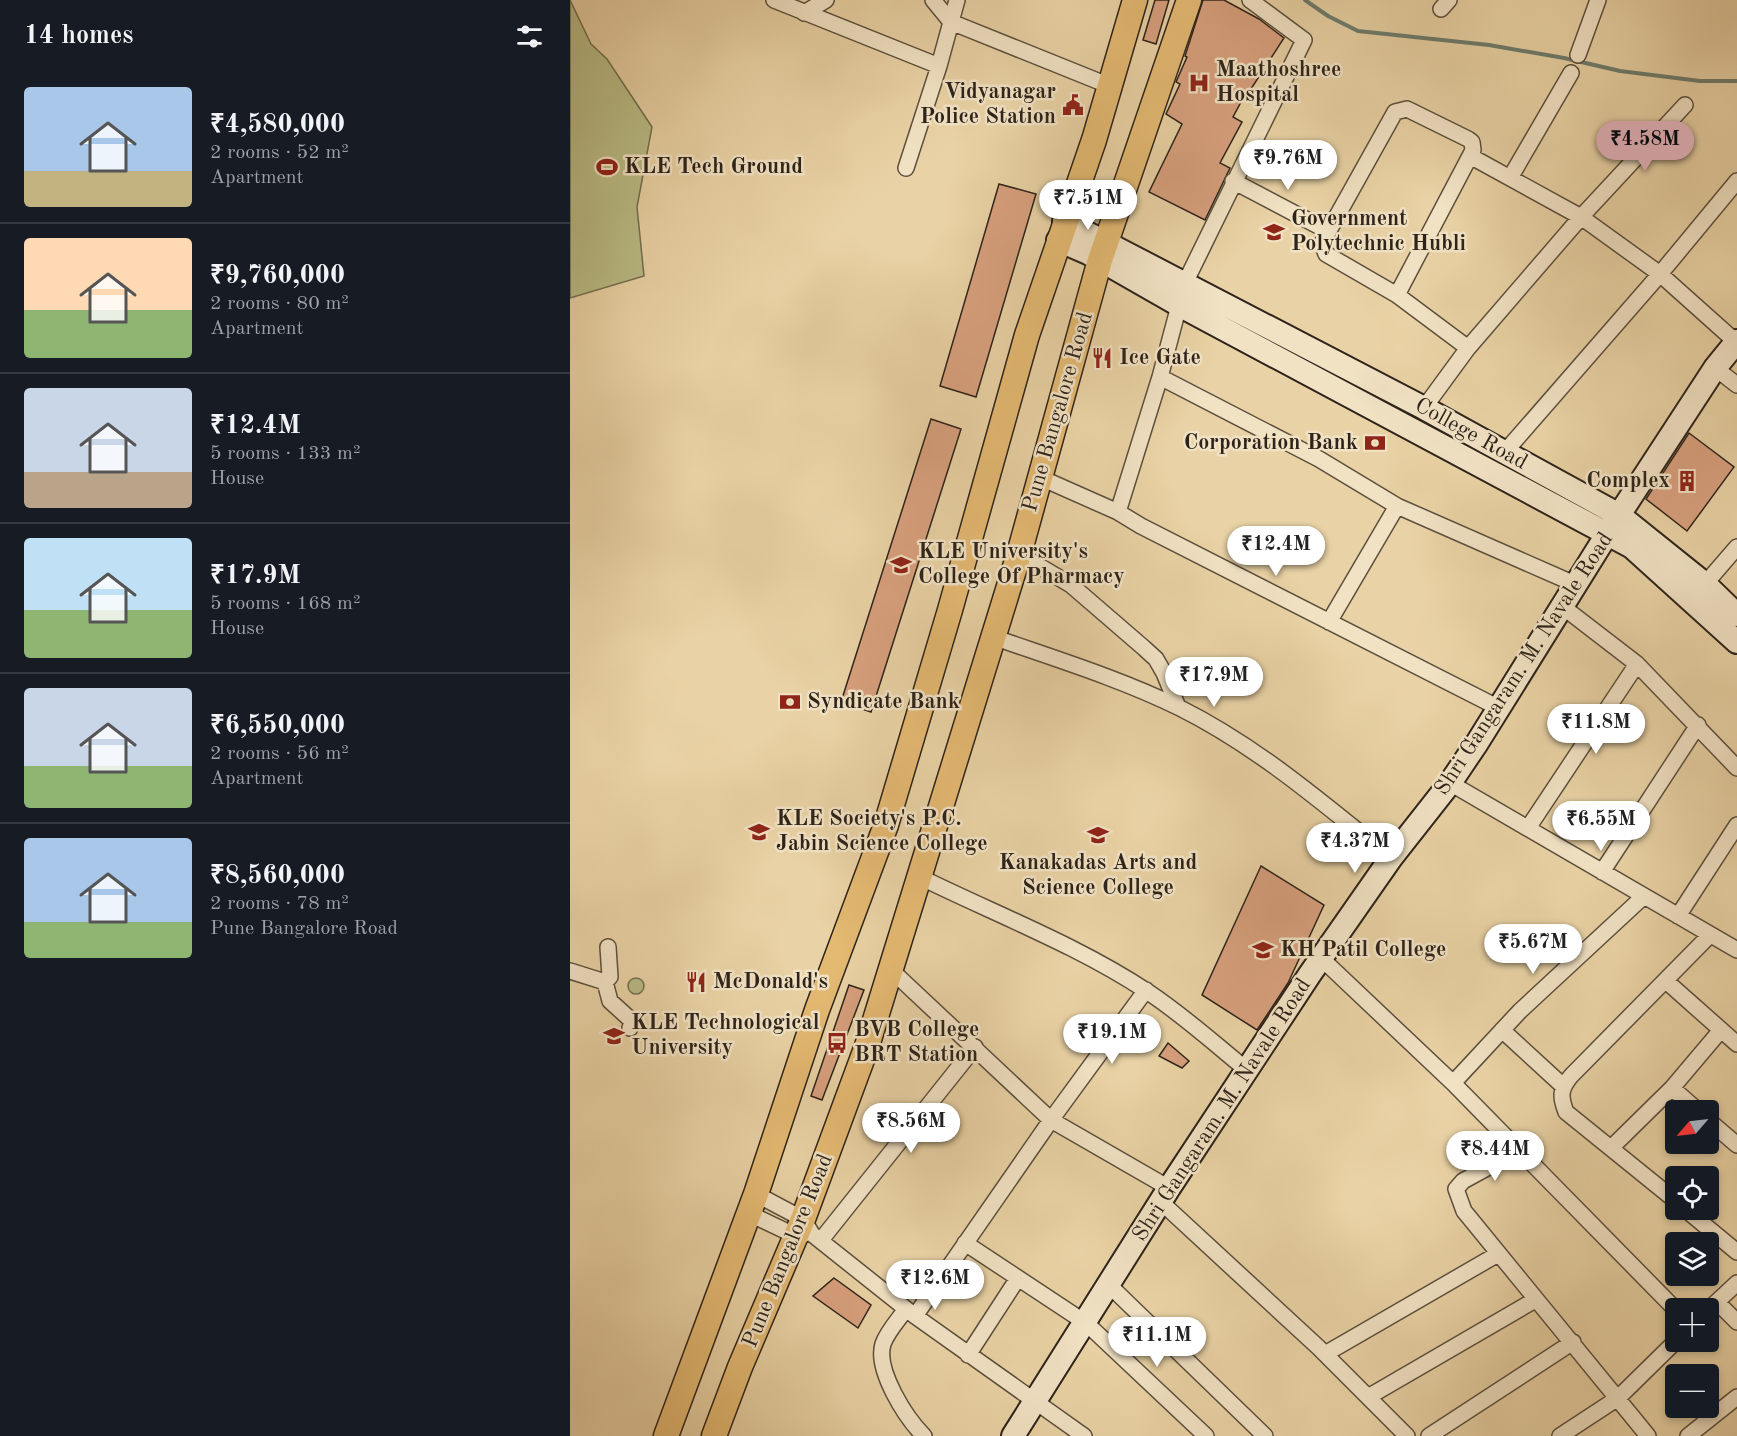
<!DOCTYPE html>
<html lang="en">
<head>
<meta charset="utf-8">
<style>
	body { margin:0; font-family:"Old Standard TT",serif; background:#20242c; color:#f1f3f6; height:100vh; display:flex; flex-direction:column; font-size:22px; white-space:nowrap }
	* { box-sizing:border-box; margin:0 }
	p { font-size:20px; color:#9ea1a6 }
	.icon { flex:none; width:33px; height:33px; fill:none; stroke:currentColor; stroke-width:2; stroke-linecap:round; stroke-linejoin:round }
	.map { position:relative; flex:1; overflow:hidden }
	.side { display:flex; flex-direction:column; background:#171b24; width:570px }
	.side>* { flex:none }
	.needle { width:39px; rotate:242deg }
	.tools { position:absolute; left:1095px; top:1100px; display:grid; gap:12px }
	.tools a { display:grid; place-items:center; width:54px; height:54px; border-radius:6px; background:#171b24; box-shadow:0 3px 9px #0003; font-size:30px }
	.price { position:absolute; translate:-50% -51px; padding:0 14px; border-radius:21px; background:#fff; color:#222; font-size:20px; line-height:39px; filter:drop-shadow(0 2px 3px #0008) }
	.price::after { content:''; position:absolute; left:50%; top:36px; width:18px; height:14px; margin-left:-9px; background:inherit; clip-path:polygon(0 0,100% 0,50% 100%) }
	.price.current { background:#c59692; color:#111 }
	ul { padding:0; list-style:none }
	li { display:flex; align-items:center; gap:18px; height:150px; padding:0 24px }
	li+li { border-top:2px solid #363941 }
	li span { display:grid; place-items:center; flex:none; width:168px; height:120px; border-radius:6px; color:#555 }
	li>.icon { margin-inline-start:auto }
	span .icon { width:72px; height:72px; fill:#fffc; stroke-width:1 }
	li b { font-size:26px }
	h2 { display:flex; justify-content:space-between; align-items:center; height:72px; padding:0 24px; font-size:26px }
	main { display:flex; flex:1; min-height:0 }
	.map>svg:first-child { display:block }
	.green { fill:#b9bb85; stroke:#736f50; stroke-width:1.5 }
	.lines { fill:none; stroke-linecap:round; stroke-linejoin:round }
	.stream { stroke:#6d7c6d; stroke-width:4 }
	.building { fill:#d8a07e; stroke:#2d231a; stroke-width:1.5 }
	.street-casing { stroke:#5c4f3d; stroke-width:18 }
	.secondary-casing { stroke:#2d231a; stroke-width:26 }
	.primary-casing { stroke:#2d231a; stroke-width:27 }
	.street { stroke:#f1e2c4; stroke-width:15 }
	.secondary { stroke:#f1e2c4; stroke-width:22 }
	.primary { stroke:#e4b972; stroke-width:24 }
	.labels { text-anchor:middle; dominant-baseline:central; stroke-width:5; stroke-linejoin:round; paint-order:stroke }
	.poi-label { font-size:22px; font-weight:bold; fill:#2d231a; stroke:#f1e2c4; text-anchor:start }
	.street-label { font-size:22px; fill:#2d231a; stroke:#f1e2c4 }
</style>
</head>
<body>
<main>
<section class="side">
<h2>14 homes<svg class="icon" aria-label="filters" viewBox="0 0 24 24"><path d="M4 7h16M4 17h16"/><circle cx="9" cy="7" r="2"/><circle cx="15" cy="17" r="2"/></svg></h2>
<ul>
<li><span style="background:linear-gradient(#a9c7e8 70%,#c2b280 0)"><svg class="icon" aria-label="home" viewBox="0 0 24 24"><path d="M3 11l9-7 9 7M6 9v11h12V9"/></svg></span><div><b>₹4,580,000</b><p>2 rooms · 52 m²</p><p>Apartment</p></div></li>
<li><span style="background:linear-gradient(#ffd9b3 60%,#8fb573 0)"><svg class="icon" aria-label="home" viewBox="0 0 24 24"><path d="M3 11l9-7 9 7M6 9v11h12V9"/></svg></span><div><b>₹9,760,000</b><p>2 rooms · 80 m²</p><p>Apartment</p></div></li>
<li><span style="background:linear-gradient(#c9d6e8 70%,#b9a48a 0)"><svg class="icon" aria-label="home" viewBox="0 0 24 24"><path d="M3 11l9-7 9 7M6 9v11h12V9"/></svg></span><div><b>₹12.4M</b><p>5 rooms · 133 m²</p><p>House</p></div></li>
<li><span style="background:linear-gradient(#bfe0f5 60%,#8fb573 0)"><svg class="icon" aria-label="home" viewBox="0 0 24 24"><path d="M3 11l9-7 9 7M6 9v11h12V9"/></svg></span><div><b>₹17.9M</b><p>5 rooms · 168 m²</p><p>House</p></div></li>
<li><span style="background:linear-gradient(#c9d6e8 65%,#8fb573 0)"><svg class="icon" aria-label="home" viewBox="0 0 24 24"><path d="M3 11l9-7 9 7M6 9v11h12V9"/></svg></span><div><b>₹6,550,000</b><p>2 rooms · 56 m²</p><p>Apartment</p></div></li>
<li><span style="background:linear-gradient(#a9c7e8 70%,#8fb573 0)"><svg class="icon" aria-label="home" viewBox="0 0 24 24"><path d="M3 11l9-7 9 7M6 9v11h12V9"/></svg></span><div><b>₹8,560,000</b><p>2 rooms · 78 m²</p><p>Pune Bangalore Road</p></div></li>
</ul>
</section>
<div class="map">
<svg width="1167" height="1436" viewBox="0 0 1167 1436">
	<rect width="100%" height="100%" fill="#e9d2a5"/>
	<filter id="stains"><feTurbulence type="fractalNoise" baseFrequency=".00333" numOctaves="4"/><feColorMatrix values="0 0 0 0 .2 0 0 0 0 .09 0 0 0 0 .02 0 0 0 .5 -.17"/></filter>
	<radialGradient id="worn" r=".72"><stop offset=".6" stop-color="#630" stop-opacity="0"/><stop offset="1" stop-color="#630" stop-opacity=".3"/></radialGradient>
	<!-- green -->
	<path class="green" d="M0 0 21 44 37 59 82 127 67 207 74 276 0 298Z
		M58 986a8 8 0 1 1 16 0a8 8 0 1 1-16 0Z"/>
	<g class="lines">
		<!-- stream -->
		<path class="stream" d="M735 0 758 16 788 31 919 45 994 58 1050 71 1130 81H1167"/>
	</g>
	<!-- building -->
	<path class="building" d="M585 0H599L586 44 573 40Z
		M633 0H654L689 19 714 38 679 92 677 91 663 117 672 122 650 163 660 168 635 220 579 192 612 124 596 114 610 84 606 82 617 57 615 56Z
		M429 184 466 194 406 397 370 386Z
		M361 419 391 429 301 712 271 702Z
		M1119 433 1164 467 1117 531 1076 499Z
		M691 866 754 905 718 983 687 1030 632 995Z
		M279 985 294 990 252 1100 241 1096Z
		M598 1043 619 1061 612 1068 589 1056Z
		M264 1278 301 1305 288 1328 243 1296Z"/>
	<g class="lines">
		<defs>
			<path id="street" d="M204 0 369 66 336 168
				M363 0 381 22 369 66
				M387 0 381 22 540 86
				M871 9 879 0
				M234 13 256 0
				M1008 55 1028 0
				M940 178 1001 73
				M663 181 758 231
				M827 295 900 156 1011 217 1115 105
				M898 348 827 295 756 254 752 243 825 112 837 109 898 139 902 142 903 150 900 156
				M1145 368 1167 385
				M590 377 749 459 827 506 1007 585
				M854 408 898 348 1011 217 1090 274 1166 342
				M934 453 1090 274 1167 181
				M469 477 548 512 571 526 929 708
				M548 512 590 377 615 283 734 40 680 0
				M449 554 501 585 574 648 586 659 594 673 608 707
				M1135 584 1167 547
				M993 607 1067 664 1167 768
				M759 622 827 506
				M423 637C486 659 551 679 610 708 688 747 754 804 821 858
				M880 783 1167 950
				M958 828 1067 664
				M1032 872 1128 725
				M350 877C425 914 507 945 578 992 613 1015 645 1044 678 1071
				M1108 916 1167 825
				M752 959 883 1083 1106 1310
				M320 969 481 1120 599 1188
				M0 971 35 982 40 1001 62 1021 60 1028
				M1096 981 1167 1044
				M35 982 40 977 38 947
				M932 1030 993 1086
				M883 1083 950 1011 1073 897
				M1102 1088 1127 1110
				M1138 1120 1167 1145
				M1041 1148 1102 1088 1151 1030
				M948 1151 893 1181 886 1189 894 1211 1078 1436
				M186 1194 233 1219 242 1234 345 1316 514 1436
				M1106 1201 996 1112C990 1097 990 1089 1001 1076L1139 936
				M591 1202 748 1347 837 1436
				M1115 1209 1167 1252
				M178 1213 226 1236 233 1235
				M251 1240 405 1047
				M395 1243 516 1323 636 1436
				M539 1285 695 1436
				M1147 1302 1167 1322
				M336 1309C329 1319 317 1332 313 1344 305 1370 336 1418 354 1436
				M1138 1310 1167 1283
				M345 1316 481 1120 576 990
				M755 1354 928 1254
				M398 1355 448 1278
				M798 1397 965 1300
				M859 1436 1003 1342
				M990 1436 1048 1398 1106 1341
				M1118 1436 1167 1397"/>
			<path id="secondary" d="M494 221 854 408 1049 515 1135 584 1167 615
				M488 240 518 253 609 305 1062 547 1167 642
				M443 1436 599 1188 740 974 821 858 880 783 907 743 1049 515 1145 368 1167 341"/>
			<path id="primary" d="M96 1436 186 1194 247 1010 316 825 380 610 457 335 524 140 565 0
				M144 1436 170 1367 233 1219 297 1046 449 554 530 260 619 0"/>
		</defs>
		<!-- street casing -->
		<use href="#street" class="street-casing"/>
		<!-- secondary casing -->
		<use href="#secondary" class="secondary-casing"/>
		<!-- primary casing -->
		<use href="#primary" class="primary-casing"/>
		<!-- street -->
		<use href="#street" class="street"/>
		<!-- secondary -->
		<use href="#secondary" class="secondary"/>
		<!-- primary -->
		<use href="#primary" class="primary"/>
	</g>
	<!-- icons -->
	<defs>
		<symbol id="hospital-bare" viewBox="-9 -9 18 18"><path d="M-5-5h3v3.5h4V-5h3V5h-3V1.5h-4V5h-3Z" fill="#8f2418" stroke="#f1e2c4" stroke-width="2.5" paint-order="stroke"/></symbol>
		<symbol id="civic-bare" viewBox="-9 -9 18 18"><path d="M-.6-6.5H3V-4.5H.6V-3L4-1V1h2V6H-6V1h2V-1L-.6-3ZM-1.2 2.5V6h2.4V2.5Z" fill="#8f2418" stroke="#f1e2c4" stroke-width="2.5" paint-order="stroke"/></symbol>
		<symbol id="stadium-bare" viewBox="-9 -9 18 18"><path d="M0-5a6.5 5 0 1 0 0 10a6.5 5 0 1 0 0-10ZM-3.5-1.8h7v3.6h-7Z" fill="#8f2418" stroke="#f1e2c4" stroke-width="2.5" paint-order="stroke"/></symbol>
		<symbol id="university-bare" viewBox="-9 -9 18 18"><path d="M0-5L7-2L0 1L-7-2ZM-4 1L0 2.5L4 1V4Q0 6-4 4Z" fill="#8f2418" stroke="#f1e2c4" stroke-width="2.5" paint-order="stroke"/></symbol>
		<symbol id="restaurant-bare" viewBox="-9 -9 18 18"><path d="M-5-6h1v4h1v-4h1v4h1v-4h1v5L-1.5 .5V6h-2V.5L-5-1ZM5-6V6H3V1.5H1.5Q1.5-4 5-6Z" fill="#8f2418" stroke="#f1e2c4" stroke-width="2.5" paint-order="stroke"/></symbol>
		<symbol id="bank-bare" viewBox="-9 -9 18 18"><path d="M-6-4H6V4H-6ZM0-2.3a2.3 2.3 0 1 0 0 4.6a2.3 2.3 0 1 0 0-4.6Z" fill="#8f2418" stroke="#f1e2c4" stroke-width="2.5" paint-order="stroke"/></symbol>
		<symbol id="building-bare" viewBox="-9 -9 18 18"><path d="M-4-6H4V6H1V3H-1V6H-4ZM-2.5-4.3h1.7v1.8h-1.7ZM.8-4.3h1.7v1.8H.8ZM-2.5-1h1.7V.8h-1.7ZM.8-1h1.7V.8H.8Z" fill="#8f2418" stroke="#f1e2c4" stroke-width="2.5" paint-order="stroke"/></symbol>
		<symbol id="bus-bare" viewBox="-9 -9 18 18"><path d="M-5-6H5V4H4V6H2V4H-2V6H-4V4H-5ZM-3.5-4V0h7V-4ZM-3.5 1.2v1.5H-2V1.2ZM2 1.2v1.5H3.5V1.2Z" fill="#8f2418" stroke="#f1e2c4" stroke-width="2.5" paint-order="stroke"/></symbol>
	</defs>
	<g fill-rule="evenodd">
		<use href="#hospital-bare" x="614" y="68" width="30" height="30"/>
		<use href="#civic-bare" x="488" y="90" width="30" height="30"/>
		<use href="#stadium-bare" x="22" y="152" width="30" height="30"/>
		<use href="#university-bare" x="689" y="217" width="30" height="30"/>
		<use href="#restaurant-bare" x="517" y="343" width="30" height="30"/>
		<use href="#bank-bare" x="790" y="428" width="30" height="30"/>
		<use href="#building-bare" x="1102" y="466" width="30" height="30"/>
		<use href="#university-bare" x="316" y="550" width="30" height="30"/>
		<use href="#bank-bare" x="205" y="687" width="30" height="30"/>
		<use href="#university-bare" x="174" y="817" width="30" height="30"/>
		<use href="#university-bare" x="513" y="820" width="30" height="30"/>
		<use href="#university-bare" x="678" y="935" width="30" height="30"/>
		<use href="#restaurant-bare" x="111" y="967" width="30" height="30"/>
		<use href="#university-bare" x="29" y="1021" width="30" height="30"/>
		<use href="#bus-bare" x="252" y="1028" width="30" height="30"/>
	</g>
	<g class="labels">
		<!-- poi labels -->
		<g class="poi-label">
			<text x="646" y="70">Maathoshree<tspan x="646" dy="25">Hospital</tspan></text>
			<text x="486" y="92" text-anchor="end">Vidyanagar<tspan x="486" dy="25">Police Station</tspan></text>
			<text x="54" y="167">KLE Tech Ground</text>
			<text x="721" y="219">Government<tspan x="721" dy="25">Polytechnic Hubli</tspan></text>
			<text x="549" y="358">Ice Gate</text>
			<text x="788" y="443" text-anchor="end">Corporation Bank</text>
			<text x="1100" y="481" text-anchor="end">Complex</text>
			<text x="348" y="552">KLE University's<tspan x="348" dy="25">College Of Pharmacy</tspan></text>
			<text x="237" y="702">Syndicate Bank</text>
			<text x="206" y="819">KLE Society's P.C.<tspan x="206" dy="25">Jabin Science College</tspan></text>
			<text x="528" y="863" text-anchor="middle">Kanakadas Arts and<tspan x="528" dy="25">Science College</tspan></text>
			<text x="710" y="950">KH Patil College</text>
			<text x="143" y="982">McDonald's</text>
			<text x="61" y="1023">KLE Technological<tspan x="61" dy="25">University</tspan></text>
			<text x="284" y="1030">BVB College<tspan x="284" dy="25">BRT Station</tspan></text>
		</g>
		<!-- street labels -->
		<g class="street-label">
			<text transform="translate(488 412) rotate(-74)">Pune Bangalore Road</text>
			<text transform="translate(901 434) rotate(29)">College Road</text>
			<text transform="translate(954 664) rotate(-57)">Shri Gangaram. M. Navale Road</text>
			<text transform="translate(652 1110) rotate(-57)">Shri Gangaram. M. Navale Road</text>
			<text transform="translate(218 1251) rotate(-68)">Pune Bangalore Road</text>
		</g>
	</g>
	<rect width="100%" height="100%" filter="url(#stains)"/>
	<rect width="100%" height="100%" fill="url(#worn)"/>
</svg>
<div class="tools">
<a><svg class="needle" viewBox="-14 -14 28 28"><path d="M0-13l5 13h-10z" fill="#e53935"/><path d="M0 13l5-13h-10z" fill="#9ea1a6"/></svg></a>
<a><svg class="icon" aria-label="locate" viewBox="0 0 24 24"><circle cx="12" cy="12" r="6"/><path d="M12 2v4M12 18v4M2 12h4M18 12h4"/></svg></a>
<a><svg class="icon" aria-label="layers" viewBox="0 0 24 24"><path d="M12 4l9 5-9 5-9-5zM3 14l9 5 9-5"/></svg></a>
<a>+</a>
<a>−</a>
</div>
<b class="price current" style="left:1075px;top:172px">₹4.58M</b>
<b class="price" style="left:718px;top:191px">₹9.76M</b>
<b class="price" style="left:518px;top:231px">₹7.51M</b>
<b class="price" style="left:706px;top:577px">₹12.4M</b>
<b class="price" style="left:644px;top:708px">₹17.9M</b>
<b class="price" style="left:1026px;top:755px">₹11.8M</b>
<b class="price" style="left:1031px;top:852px">₹6.55M</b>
<b class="price" style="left:785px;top:874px">₹4.37M</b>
<b class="price" style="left:963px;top:975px">₹5.67M</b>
<b class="price" style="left:542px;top:1065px">₹19.1M</b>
<b class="price" style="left:341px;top:1154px">₹8.56M</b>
<b class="price" style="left:925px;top:1182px">₹8.44M</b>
<b class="price" style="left:365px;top:1311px">₹12.6M</b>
<b class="price" style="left:587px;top:1368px">₹11.1M</b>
</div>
</main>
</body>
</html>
